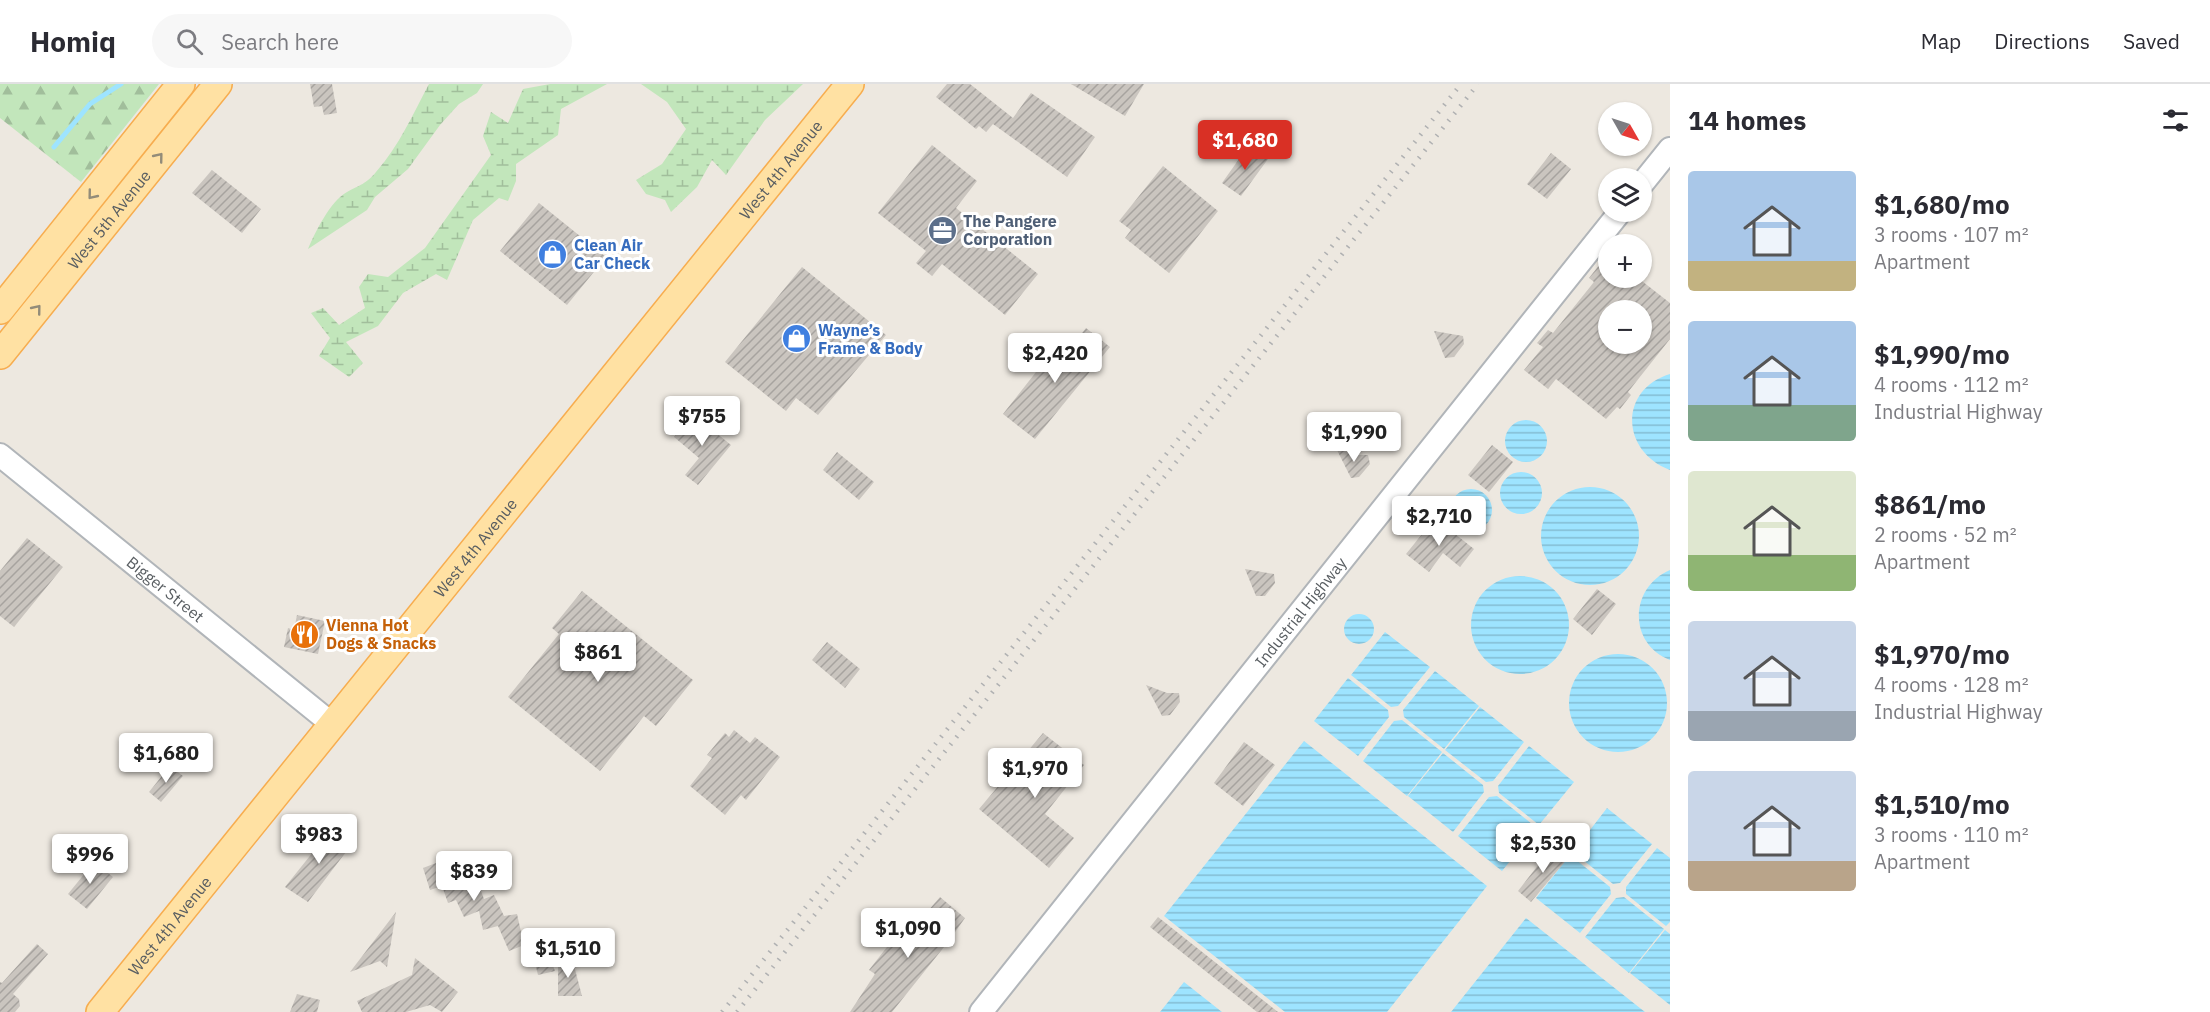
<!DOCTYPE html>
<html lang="en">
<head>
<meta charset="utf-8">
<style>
	body { margin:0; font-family:"IBM Plex Sans",sans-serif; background:#f7f7f7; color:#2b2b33; height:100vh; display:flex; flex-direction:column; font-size:22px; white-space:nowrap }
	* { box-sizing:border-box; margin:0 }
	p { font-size:20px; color:#7c7c81 }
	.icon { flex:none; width:33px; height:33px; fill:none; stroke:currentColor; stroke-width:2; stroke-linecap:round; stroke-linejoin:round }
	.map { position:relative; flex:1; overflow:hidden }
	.details { display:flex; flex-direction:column; background:#fff; width:540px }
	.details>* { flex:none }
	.needle { width:39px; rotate:129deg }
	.fabs { position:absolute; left:1598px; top:18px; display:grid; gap:12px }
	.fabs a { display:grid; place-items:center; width:54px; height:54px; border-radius:50%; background:#fff; box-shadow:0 2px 4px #0004; font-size:30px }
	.price { position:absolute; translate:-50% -51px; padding:0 14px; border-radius:6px; background:#fff; color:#222; font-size:20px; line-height:39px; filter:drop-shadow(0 2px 3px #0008) }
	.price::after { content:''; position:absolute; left:50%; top:36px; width:18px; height:14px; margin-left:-9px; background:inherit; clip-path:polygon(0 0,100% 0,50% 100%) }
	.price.selected { background:#d93025; color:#fff }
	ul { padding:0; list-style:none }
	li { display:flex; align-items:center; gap:18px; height:150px; padding:0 18px }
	li span { display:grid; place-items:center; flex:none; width:168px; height:120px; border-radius:6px; color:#555 }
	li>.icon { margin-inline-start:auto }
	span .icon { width:72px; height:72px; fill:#fffc; stroke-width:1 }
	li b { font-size:26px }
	h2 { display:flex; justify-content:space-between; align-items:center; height:72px; padding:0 18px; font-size:26px }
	header { display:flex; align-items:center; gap:36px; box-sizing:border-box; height:84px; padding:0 30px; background:#fff; border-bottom:2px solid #e1e1e2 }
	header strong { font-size:28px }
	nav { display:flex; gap:33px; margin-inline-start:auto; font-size:21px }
	.search { width:420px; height:54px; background:#f7f7f7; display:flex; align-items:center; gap:15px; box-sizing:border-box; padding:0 21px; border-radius:33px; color:#7c7c81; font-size:22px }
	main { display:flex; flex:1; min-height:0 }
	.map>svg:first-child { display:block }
	.forest { fill:url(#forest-firs) }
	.wetland { fill:url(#wetland-marsh) }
	.water { fill:url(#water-rules) }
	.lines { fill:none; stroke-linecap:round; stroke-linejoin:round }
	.stream { stroke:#9ee4ff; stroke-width:5 }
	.building { fill:url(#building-hatch); fill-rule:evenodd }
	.minor-casing { stroke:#b1b5b9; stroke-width:26 }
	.major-casing { stroke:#f7ad4f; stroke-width:30 }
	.minor { stroke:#fff; stroke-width:22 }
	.major { stroke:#ffe1a3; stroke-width:27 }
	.rail { stroke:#b0b1b2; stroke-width:4.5; stroke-dasharray:1.5 8; stroke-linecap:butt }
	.oneway { stroke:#938c79 }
	.labels { text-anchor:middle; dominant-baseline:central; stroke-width:6; stroke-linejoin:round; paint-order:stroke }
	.street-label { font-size:16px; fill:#595e62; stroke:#fff }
	.service-label { font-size:16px; font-weight:bold; fill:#4e5e75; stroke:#fff; text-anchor:start }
	.shop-label { font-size:16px; font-weight:bold; fill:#366cbe; stroke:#fff; text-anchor:start }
	.food-label { font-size:16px; font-weight:bold; fill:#c56008; stroke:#fff; text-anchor:start }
</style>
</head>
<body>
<header>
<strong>Homiq</strong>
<div class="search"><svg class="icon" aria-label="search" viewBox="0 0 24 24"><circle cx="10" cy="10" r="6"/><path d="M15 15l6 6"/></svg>Search here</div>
<nav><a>Map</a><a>Directions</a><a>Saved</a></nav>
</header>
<main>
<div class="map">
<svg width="1670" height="928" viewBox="0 0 1670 928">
	<defs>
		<pattern id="forest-firs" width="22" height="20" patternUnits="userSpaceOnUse" patternTransform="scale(1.5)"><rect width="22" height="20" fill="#c2e6bb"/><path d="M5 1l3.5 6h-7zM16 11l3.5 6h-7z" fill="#a1be9b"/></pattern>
		<pattern id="wetland-marsh" width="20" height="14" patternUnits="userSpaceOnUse" patternTransform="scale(1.5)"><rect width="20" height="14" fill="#c2e6bb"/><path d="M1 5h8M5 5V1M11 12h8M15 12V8" fill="none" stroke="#a1be9b"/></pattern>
		<pattern id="water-rules" width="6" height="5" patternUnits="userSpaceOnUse" patternTransform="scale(1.5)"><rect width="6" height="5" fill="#9ee4ff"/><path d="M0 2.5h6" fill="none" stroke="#84bcd2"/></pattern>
		<pattern id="building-hatch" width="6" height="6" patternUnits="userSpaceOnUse" patternTransform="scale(1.5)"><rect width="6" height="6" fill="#cac5bf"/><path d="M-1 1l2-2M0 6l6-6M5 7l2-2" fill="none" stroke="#a7a39f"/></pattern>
	</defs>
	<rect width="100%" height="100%" fill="#ede8e0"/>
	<!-- forest -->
	<path class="forest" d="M0 0H159L81 98 0 34Z"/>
	<!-- wetland -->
	<path class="wetland" d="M429 0H483L477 9 459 20 440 41 408 85 375 113 367 126 308 165C315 149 330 117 347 108 360 101 366 100 376 88 399 62 413 30 429 0Z
		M550 0H607L561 25 558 51 516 80V97L508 117 499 114 473 136 447 196 436 190 403 209 378 242 346 258 363 279 349 293 319 272 330 254 311 229 323 224 339 241 365 224 359 203 368 190 388 193 425 164 491 71 483 52 491 28 508 39 523 5Z
		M641 0H803L765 36 726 91 712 76 697 103 671 128 665 116 646 110 636 96 662 80 686 45 667 18Z"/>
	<!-- water -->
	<path class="water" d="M1670 290V386C1621 368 1618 306 1670 290Z
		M1505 357a21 21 0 1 1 42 0a21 21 0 1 1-42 0Z
		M1500 409a21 21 0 1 1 42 0a21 21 0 1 1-42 0Z
		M1541 452a49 49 0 1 1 98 0a49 49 0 1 1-98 0Z
		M1450 426a21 21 0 1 1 42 0a21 21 0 1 1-42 0Z
		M1670 486V576C1627 559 1630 503 1670 486Z
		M1471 541a49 49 0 1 1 98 0a49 49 0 1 1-98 0Z
		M1344 545a15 15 0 1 1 30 0a15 15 0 1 1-30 0Z
		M1385 548 1430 583 1398 622 1391 623 1351 591Z
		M1569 619a49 49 0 1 1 98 0a49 49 0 1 1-98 0Z
		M1435 587 1479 622 1444 665 1404 633 1403 626Z
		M1348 594 1388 626 1389 633 1358 672 1314 637Z
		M1480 623 1524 658 1493 697 1486 698 1445 666Z
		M1402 636 1442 668 1407 712 1363 677 1394 637Z
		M1304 657 1487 802 1387 928H1285L1164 832Z
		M1529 662 1574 698 1539 741 1499 709 1498 702Z
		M1443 669 1483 701 1484 708 1453 748 1408 712Z
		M1497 712 1537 744 1502 787 1458 752 1489 713Z
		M1607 724 1652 760 1620 799 1613 800 1573 768Z
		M1657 764 1670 774V838L1666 842 1626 810V803Z
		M1570 771 1610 803 1611 810 1580 849 1536 814Z
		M1624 813 1664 845 1629 889 1585 853 1616 814Z
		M1526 834 1645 928H1451Z
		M1665 846 1670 850V921L1630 889Z
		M1184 898 1222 928H1160Z"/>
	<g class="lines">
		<!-- stream -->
		<path class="stream" d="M54 63 90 20 121 0"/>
	</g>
	<!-- building -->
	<path class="building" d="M310 0H332L337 29 324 31 322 22 314 23Z
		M947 0H970L1013 34 1031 9 1095 53 1067 93 993 40 986 48 979 42 976 45 936 13Z
		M1071 0H1144L1125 32Z
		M932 61 977 97 956 124 1038 190 1005 231 942 180 932 192 916 179 926 167 878 129Z
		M1249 61 1268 75 1241 112 1222 99Z
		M1551 69 1571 85 1547 115 1527 100Z
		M1163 82 1218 127 1169 189 1125 154 1131 146 1119 137Z
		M212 86 261 125 242 149 192 109Z
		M539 119 606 173 567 221 500 167Z
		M1600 180 1608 186V194H1638L1670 219V255L1628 308 1631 311 1620 325 1617 323 1606 335 1556 295 1548 305 1524 286 1543 263 1537 259 1548 246 1553 249 1594 198 1589 194ZM1608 226H1641V260H1608Z
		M802 183 886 251 818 331 796 314 786 327 725 278Z
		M1086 244 1110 263 1035 355 1003 330 1051 269 1060 277Z
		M1434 247 1463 252 1464 260 1454 273 1445 274Z
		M693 330 731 361 698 401 685 391 699 374 674 353Z
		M1492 361 1513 378 1489 408 1468 391Z
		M1336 364 1356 371H1368L1370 380 1359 393 1351 394Z
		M837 368 874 398 859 416 823 386Z
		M1435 434 1474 465 1460 483 1443 469 1429 488 1406 470Z
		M27 454 63 483 14 543 0 532V487Z
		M1245 485 1274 490 1275 499 1265 512H1256Z
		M1597 505 1616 520 1592 551 1573 535Z
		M582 507 693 596 656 642 644 632 600 687 508 613 559 550 552 544Z
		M297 531 325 537 318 570 284 563 288 544 294 546Z
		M827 558 860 585 845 604 812 576Z
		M1146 601 1167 609H1179L1180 618 1170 631 1162 632Z
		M734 646 750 659 755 653 780 673 746 716 741 711 725 731 690 702 712 674 707 671 725 649 729 653Z
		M1043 649 1084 681 1045 730 1074 754 1049 784 979 725Z
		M1244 658 1275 681 1243 722 1214 699Z
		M170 682 183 692 161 718 149 708Z
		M333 743 352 760 308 818 285 803Z
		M1553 762 1568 774 1531 818 1518 807Z
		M449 774 454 788 462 785 468 802 478 799 484 815 494 811 504 832 517 830 524 861 509 867 498 842 483 846 479 827 464 833 456 816 448 819 442 802 430 806 423 784Z
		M94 778 113 793 87 825 68 810Z
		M940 813 965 834 948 858 892 928H850L875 890 869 886 901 845 908 850Z
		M396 828 387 883 380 877 350 888Z
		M1158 833 1278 928H1257L1160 851 1150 843Z
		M539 845 555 887 538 891 528 850Z
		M37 860 48 870 13 910 19 915 20 922 15 928H0V898L2 899Z
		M415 874 458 908 442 928 430 921 406 928H362L357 917 412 891Z
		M572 874 582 912H558V877Z
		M297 910 320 916 317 928H290Z"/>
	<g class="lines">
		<defs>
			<g id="minor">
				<path d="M1641 101 1670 65"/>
				<path id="s1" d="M0 371 332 640"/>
				<path id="s2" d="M981 928 1620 128"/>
			</g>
			<g id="major">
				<path d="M0 226 181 0"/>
				<path id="s3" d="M0 271 218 0"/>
				<path id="s4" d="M100 928 850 0"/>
			</g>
		</defs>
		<!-- minor casing -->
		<use href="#minor" class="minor-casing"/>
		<!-- major casing -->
		<use href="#major" class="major-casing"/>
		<!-- minor -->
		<use href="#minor" class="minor"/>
		<!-- major -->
		<use href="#major" class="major"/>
		<!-- rail -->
		<path class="rail" d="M722 928 1461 0
			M737 928 1478 0"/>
	</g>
	<!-- one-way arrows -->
	<defs><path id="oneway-chevron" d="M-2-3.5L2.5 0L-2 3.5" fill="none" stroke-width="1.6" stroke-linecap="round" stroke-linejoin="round" transform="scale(1.5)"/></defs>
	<g class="oneway">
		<use href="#oneway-chevron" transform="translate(159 73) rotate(-51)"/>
		<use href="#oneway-chevron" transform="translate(92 111) rotate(129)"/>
		<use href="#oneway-chevron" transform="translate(37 225) rotate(-51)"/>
	</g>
	<!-- icons -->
	<defs>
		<symbol id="office-disc" viewBox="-11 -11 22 22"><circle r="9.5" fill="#5c6f8a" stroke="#fff"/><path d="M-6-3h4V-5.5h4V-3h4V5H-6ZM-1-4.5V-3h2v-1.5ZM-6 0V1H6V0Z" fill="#fff"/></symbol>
		<symbol id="shop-disc" viewBox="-11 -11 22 22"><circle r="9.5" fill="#3f7fe0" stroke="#fff"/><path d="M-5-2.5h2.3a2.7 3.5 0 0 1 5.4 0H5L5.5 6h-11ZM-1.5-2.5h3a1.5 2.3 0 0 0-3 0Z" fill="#fff"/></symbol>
		<symbol id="restaurant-disc" viewBox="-11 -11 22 22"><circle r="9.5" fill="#e8710a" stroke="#fff"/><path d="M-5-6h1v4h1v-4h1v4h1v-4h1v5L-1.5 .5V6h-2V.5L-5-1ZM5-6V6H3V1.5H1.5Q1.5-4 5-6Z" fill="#fff"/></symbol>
	</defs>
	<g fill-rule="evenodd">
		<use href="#office-disc" x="926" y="130" width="33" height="33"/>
		<use href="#shop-disc" x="536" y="154" width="33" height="33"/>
		<use href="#shop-disc" x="780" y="238" width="33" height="33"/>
		<use href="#restaurant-disc" x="288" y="534" width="33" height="33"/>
	</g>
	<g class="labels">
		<!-- street labels -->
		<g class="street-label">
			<text stroke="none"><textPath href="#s4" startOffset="1083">West 4th Avenue</textPath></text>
			<text stroke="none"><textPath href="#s3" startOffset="174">West 5th Avenue</textPath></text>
			<text stroke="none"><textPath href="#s4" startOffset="597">West 4th Avenue</textPath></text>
			<text stroke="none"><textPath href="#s1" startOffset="213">Bigger Street</textPath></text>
			<text stroke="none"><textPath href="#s2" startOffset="512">Industrial Highway</textPath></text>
			<text stroke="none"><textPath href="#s4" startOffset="111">West 4th Avenue</textPath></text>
		</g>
		<!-- service labels -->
		<g class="service-label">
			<text x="963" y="137">The Pangere<tspan x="963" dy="18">Corporation</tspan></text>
		</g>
		<!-- shop labels -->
		<g class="shop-label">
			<text x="574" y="161">Clean Air<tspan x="574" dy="18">Car Check</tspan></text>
			<text x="818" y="246">Wayne’s<tspan x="818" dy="18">Frame &amp; Body</tspan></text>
		</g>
		<!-- food labels -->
		<g class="food-label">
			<text x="326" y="541">Vienna Hot<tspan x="326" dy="18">Dogs &amp; Snacks</tspan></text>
		</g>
	</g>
</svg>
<div class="fabs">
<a><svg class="needle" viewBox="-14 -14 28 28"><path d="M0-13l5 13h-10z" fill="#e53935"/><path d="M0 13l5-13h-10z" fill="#7c7c81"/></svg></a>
<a><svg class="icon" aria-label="layers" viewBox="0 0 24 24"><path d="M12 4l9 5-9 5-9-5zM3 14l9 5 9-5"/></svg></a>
<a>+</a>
<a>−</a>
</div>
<b class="price selected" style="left:1245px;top:87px">$1,680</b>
<b class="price" style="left:1055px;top:300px">$2,420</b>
<b class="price" style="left:702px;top:363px">$755</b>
<b class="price" style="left:1354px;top:379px">$1,990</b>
<b class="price" style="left:1439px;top:463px">$2,710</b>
<b class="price" style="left:598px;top:599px">$861</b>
<b class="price" style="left:166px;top:700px">$1,680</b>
<b class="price" style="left:1035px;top:715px">$1,970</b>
<b class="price" style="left:319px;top:781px">$983</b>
<b class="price" style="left:1543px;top:790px">$2,530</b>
<b class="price" style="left:90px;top:801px">$996</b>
<b class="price" style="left:474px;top:818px">$839</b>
<b class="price" style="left:908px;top:875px">$1,090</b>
<b class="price" style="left:568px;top:895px">$1,510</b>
</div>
<section class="details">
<h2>14 homes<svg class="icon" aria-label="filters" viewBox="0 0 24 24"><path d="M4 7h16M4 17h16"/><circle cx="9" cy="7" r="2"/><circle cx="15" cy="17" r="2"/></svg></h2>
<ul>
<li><span style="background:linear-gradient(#a9c7e8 75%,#c2b280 0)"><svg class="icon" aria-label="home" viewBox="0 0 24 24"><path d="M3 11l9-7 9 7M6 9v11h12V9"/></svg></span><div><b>$1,680/mo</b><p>3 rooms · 107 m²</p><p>Apartment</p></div></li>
<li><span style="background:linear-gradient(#a9c7e8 70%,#7fa58c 0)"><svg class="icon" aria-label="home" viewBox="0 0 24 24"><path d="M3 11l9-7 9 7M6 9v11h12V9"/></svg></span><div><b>$1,990/mo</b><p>4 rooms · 112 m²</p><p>Industrial Highway</p></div></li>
<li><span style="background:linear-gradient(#dfe7d0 70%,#8fb573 0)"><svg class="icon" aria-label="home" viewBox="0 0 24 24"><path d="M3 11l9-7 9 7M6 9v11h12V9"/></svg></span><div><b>$861/mo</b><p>2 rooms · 52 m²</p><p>Apartment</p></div></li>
<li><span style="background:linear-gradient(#c9d6e8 75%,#9aa5b1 0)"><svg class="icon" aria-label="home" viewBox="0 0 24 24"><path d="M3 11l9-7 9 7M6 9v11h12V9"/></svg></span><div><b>$1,970/mo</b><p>4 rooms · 128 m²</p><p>Industrial Highway</p></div></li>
<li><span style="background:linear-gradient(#c9d6e8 75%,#b9a48a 0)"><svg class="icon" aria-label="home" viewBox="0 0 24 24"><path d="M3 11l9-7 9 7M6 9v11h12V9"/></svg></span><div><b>$1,510/mo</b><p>3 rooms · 110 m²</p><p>Apartment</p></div></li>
</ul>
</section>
</main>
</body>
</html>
